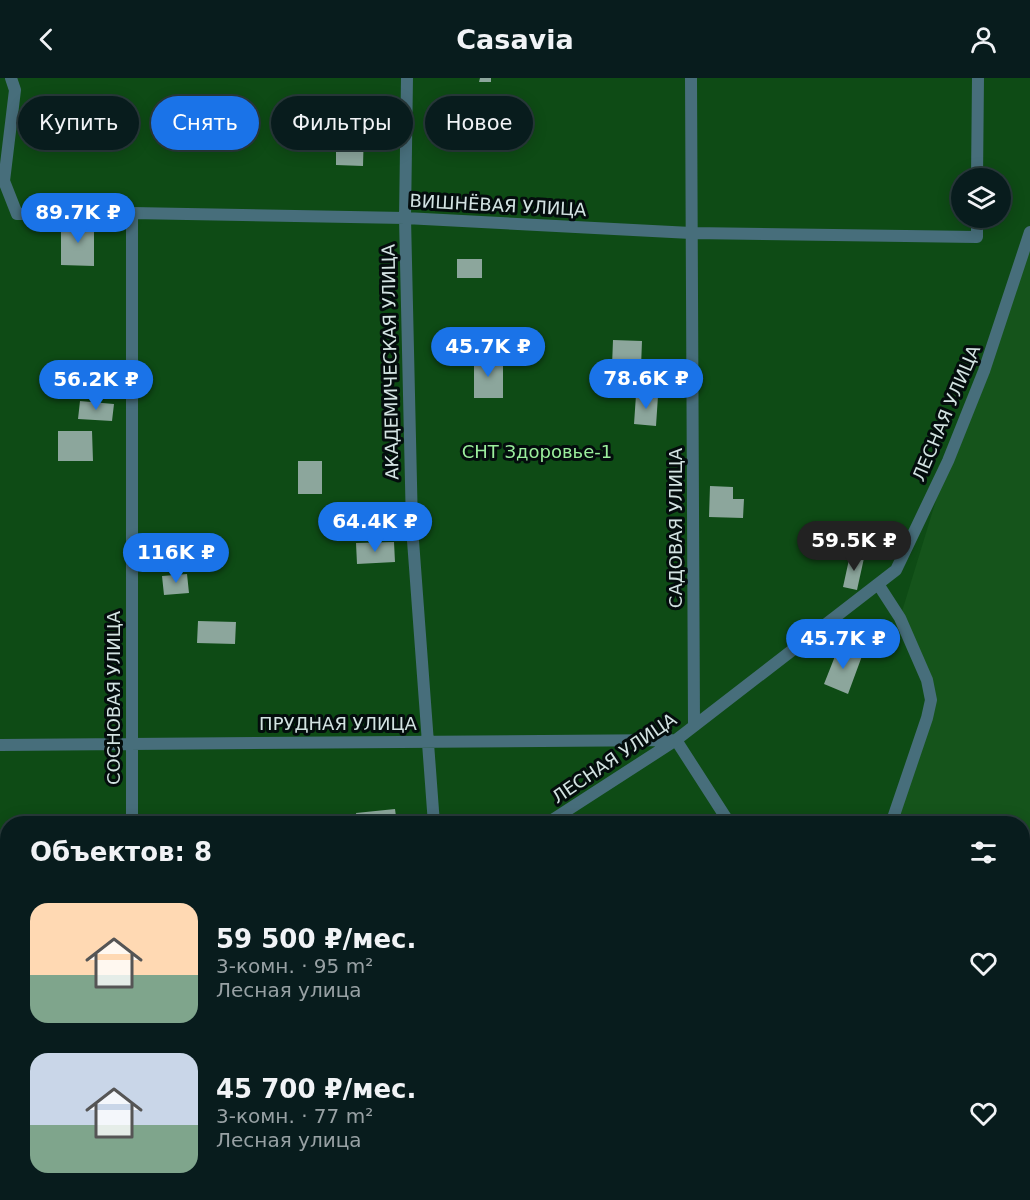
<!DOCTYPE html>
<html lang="ru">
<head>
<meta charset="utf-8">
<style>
	body { margin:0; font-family:"DejaVu Sans",sans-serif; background:#112526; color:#f1f3f6; height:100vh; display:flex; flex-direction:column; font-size:22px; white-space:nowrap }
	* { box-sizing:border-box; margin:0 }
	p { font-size:20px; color:#98a1a4 }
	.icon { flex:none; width:33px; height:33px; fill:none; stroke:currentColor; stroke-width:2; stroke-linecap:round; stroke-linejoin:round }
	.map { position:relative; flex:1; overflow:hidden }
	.sheet { position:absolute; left:0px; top:738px; width:1030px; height:384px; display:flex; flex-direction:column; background:#081c1d; border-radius:24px 24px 0 0; box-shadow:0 3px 15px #0003,0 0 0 2px #293a3b }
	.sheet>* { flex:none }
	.banner { position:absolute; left:18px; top:18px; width:600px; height:54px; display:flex; gap:12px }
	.controls { position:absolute; left:951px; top:90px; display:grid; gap:12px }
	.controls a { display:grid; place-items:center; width:60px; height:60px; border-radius:50%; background:#081c1d; box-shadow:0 3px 15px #0003,0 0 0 2px #293a3b; font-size:30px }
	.price { position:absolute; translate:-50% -51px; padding:0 14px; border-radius:21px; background:#1a73e8; color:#fff; font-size:20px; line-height:39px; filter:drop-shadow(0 2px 3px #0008) }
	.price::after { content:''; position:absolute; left:50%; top:36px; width:18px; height:14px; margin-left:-9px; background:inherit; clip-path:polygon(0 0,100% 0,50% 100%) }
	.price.on { background:#222; color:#fff }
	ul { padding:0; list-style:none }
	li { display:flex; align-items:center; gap:18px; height:150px; padding:0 30px }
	li span { display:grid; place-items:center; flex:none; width:168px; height:120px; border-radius:18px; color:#555 }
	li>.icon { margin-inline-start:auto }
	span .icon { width:72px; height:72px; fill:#fffc; stroke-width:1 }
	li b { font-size:26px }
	h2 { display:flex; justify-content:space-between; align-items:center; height:72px; padding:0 30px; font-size:26px }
	.pill { padding:0 21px; border-radius:27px; background:#081c1d; box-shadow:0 3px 15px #0003,0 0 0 2px #293a3b; font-size:21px; line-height:54px }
	.pill.on { background:#1a73e8; color:#fff }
	header { display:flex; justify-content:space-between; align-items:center; height:78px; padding:0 30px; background:#081c1d; font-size:27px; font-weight:700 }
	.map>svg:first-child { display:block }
	.green { fill:#0e4b15; fill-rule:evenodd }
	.forest { fill:#15541b }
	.building { fill:#8ca69c }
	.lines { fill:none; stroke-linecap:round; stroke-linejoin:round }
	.minor { stroke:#476e7b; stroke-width:12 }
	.labels { text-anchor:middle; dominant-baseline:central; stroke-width:6; stroke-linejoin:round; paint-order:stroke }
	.street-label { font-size:18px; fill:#d3e3e2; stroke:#040d0d }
	.park-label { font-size:18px; fill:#9bef9d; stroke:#040d0d }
</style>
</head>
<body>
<header><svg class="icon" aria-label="back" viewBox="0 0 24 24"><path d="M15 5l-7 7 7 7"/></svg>Casavia<svg class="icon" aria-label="person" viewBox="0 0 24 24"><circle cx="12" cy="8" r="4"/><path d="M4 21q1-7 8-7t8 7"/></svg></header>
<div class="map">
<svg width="1030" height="1122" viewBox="0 0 1030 1122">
	<rect width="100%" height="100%" fill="#0b2627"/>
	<!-- green -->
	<path class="green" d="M0 0H1030V152L931 622 891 745 8 746V1114L767 1115 764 1122H0ZM962 100H1000V140H962Z"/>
	<!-- forest -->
	<path class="forest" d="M1030 152V1122H833L835 1114H1023V746L891 745 931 622 900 540 948 383Z"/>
	<!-- building -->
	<path class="building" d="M480 0H491V4H479Z
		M336 50H364L363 88 336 87Z
		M61 145H94V188L61 187Z
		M457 181H482V200H457Z
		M613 262 642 263 641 289 612 288Z
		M474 279H503V320H474Z
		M636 317 658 318 656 348 634 346Z
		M80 323 114 326 112 343 78 341Z
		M58 353H92L93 383H58Z
		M298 383H322V416H298Z
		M710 408 733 409V421H744L743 440 709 439Z
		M394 464 395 484 357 486 356 465Z
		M186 465 188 490 164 492 162 467Z
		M850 477 864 480 857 512 843 509Z
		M187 496 189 515 164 517 162 498Z
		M198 543 236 544 235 566 197 565Z
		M839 568 862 578 848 616 824 606Z
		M395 731 397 746H358L356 735Z"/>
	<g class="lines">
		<!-- minor -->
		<path class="minor" d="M11 0 15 12 4 103 17 136 132 135 405 140 691 155 977 159V140
			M407 0 405 140 412 449 434 746
			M691 0 694 647
			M977 100 978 0
			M132 135V746
			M878 506 900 540 927 602 931 622 927 640 891 746
			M0 667 676 662 730 746
			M546 746 676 662 896 492 948 383 984 293 1030 154
			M0 1109 8 1104
			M206 1114 210 1122
			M463 1114 467 1122
			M625 1114 627 1122
			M541 1122 548 1114"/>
	</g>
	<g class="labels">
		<!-- street labels -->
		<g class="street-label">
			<text transform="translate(498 127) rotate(3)">ВИШНЁВАЯ УЛИЦА</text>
			<text transform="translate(390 284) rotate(-91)">АКАДЕМИЧЕСКАЯ УЛИЦА</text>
			<text transform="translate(946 335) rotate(-67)">ЛЕСНАЯ УЛИЦА</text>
			<text transform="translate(675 450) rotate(-90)">САДОВАЯ УЛИЦА</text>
			<text transform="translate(113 620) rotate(-90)">СОСНОВАЯ УЛИЦА</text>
			<text x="338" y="645">ПРУДНАЯ УЛИЦА</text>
			<text transform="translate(614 680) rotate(-34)">ЛЕСНАЯ УЛИЦА</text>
		</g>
		<!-- park labels -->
		<g class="park-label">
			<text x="537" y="373">СНТ Здоровье-1</text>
		</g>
	</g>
</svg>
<div class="controls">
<a><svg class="icon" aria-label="layers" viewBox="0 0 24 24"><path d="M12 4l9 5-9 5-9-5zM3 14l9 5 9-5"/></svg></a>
</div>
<b class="price" style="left:78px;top:166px">89.7K ₽</b>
<b class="price" style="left:488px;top:300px">45.7K ₽</b>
<b class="price" style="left:646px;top:332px">78.6K ₽</b>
<b class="price" style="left:96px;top:333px">56.2K ₽</b>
<b class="price" style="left:375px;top:475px">64.4K ₽</b>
<b class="price on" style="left:854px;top:494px">59.5K ₽</b>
<b class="price" style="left:176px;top:506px">116K ₽</b>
<b class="price" style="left:843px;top:592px">45.7K ₽</b>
<div class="banner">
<a class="pill">Купить</a>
<a class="pill on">Снять</a>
<a class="pill">Фильтры</a>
<a class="pill">Новое</a>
</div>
<section class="sheet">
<h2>Объектов: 8<svg class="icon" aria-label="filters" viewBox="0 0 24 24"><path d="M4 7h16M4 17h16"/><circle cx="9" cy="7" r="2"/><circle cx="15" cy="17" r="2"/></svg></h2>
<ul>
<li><span style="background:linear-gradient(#ffd9b3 60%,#7fa58c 0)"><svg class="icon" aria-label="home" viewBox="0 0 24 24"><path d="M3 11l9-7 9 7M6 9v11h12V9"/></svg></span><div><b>59 500 ₽/мес.</b><p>3-комн. · 95 m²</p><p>Лесная улица</p></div><svg class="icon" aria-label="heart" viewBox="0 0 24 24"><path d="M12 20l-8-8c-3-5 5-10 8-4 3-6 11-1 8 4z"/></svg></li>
<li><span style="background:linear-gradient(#c9d6e8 60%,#7fa58c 0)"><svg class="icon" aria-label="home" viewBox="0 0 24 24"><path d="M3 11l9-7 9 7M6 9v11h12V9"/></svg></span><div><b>45 700 ₽/мес.</b><p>3-комн. · 77 m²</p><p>Лесная улица</p></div><svg class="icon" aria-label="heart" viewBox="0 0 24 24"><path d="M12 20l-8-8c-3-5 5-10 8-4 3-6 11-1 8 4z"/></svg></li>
</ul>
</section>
</div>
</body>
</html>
